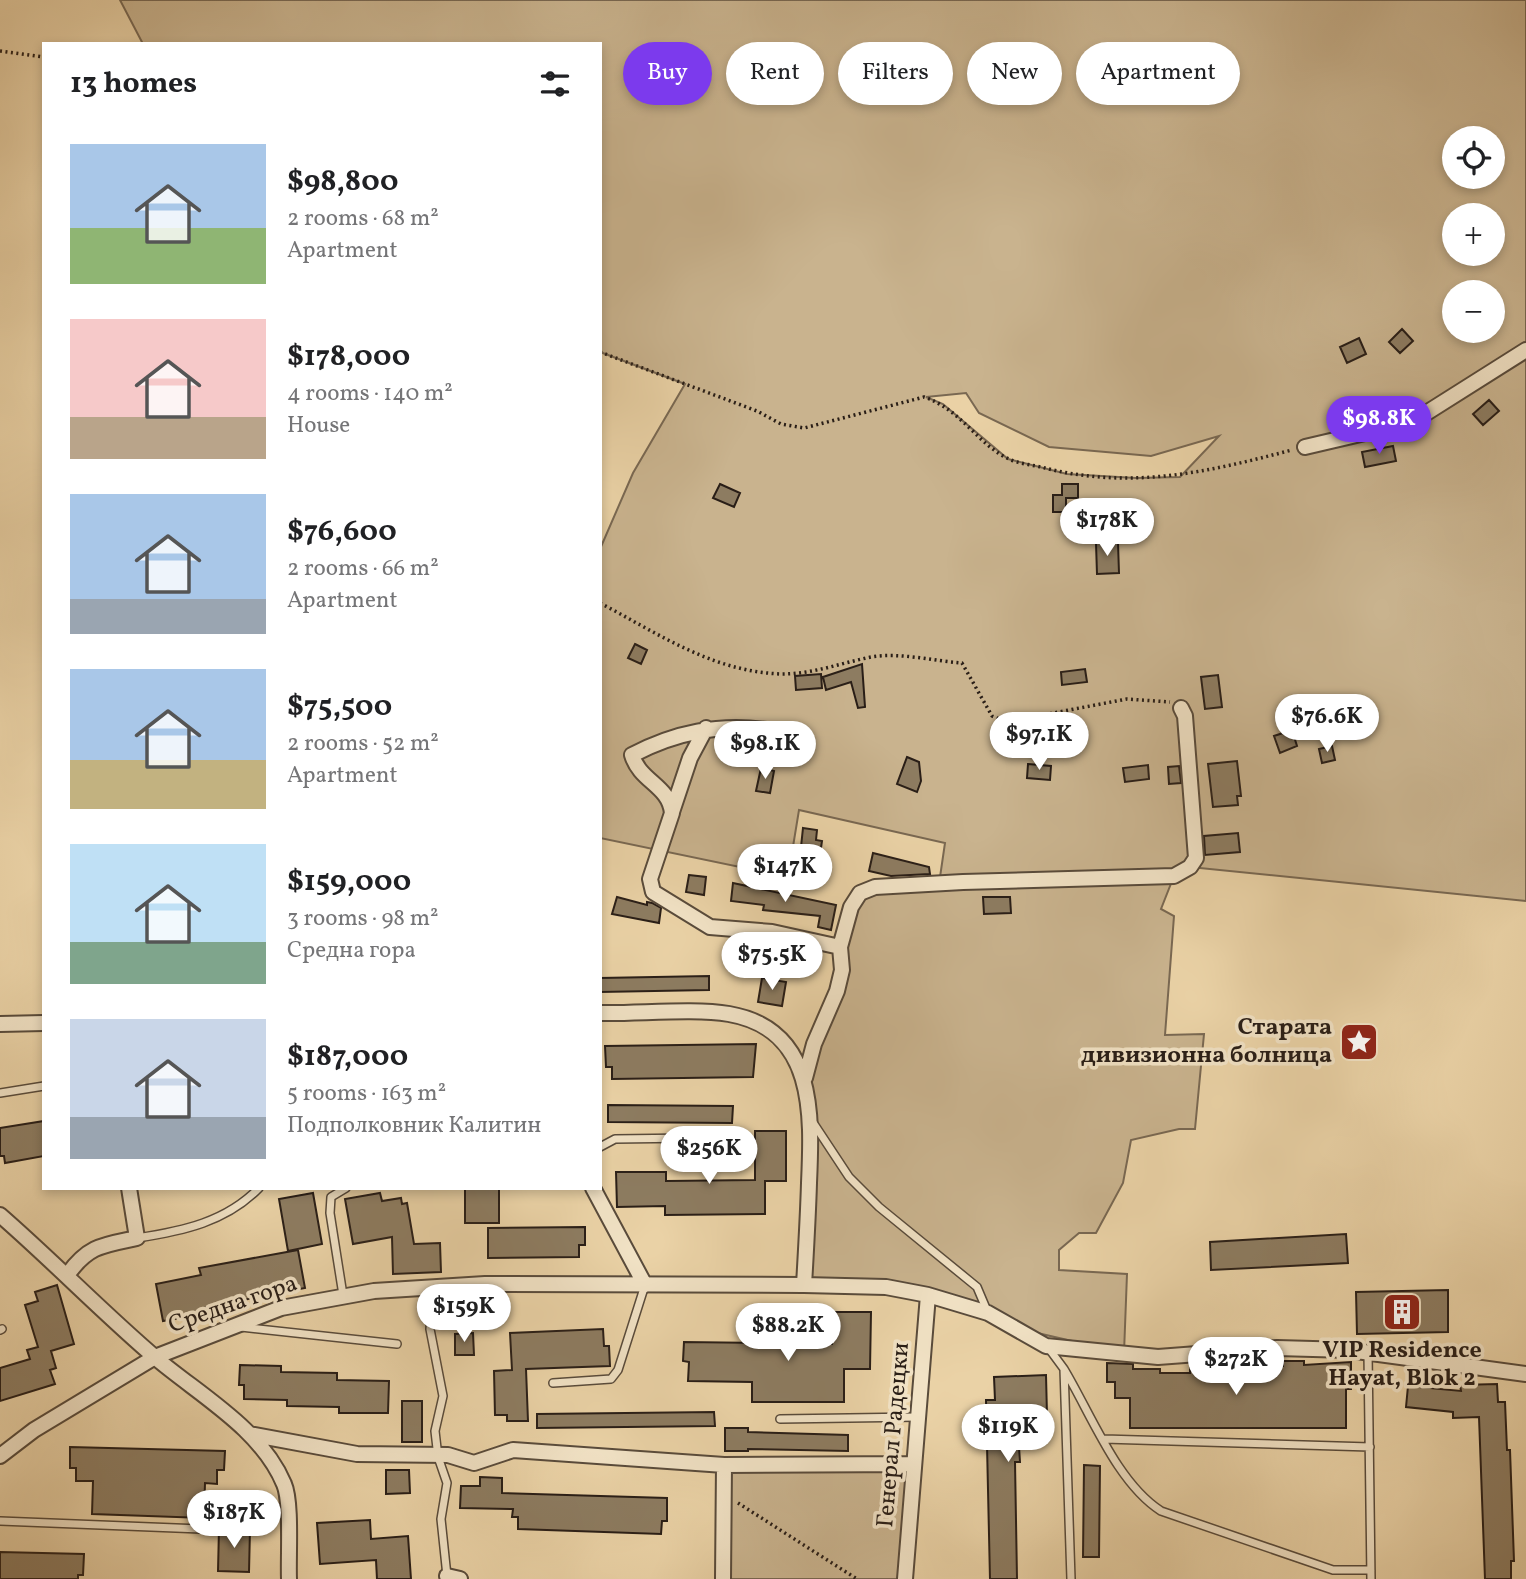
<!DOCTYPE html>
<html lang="en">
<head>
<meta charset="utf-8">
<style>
	body { margin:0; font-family:Vollkorn,serif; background:#f6f6f6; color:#202124; height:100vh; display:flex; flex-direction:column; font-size:26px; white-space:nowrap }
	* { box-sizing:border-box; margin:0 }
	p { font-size:23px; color:#757577 }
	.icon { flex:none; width:38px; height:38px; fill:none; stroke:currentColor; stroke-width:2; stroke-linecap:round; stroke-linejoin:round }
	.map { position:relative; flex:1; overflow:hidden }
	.side { position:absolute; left:42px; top:42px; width:560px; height:1148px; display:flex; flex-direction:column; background:#fff; border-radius:0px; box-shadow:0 4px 10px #0003 }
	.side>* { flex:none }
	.guide { position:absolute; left:623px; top:42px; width:665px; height:63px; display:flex; gap:14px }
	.tools { position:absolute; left:1442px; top:126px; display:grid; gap:14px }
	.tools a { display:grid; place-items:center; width:63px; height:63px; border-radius:50%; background:#fff; box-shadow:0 4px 10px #0003; font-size:35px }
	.price { position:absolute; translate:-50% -60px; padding:0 16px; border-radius:24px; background:#fff; color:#222; font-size:23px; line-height:46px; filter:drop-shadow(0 2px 4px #0008) }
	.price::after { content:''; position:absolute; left:50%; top:42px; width:21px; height:16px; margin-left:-10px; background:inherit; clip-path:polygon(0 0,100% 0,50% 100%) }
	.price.on { background:#7c3aed; color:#fff }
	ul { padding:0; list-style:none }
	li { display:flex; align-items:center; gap:21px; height:175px; padding:0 28px }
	li span { display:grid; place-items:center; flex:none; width:196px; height:140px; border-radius:0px; color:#555 }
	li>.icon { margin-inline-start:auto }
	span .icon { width:84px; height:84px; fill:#fffc; stroke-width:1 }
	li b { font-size:30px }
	h2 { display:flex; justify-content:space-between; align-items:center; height:84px; padding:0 28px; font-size:30px }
	.tag { padding:0 24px; border-radius:32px; background:#fff; box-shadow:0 4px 10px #0003; font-size:24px; line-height:63px }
	.tag.on { background:#7c3aed; color:#fff }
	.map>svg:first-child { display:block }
	.green { fill:#c9b38e; stroke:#796852; stroke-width:2; fill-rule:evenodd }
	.building { fill:#8d7c61; stroke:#291e17; stroke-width:2 }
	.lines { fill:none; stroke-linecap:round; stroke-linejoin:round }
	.lane-casing { stroke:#594b3b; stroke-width:10 }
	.street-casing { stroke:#594b3b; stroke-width:18 }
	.path { stroke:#291e17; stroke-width:3.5; stroke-dasharray:2 3.5; stroke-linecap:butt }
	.lane { stroke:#f1e2c5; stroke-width:7 }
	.street { stroke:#f1e2c5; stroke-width:14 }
	.labels { text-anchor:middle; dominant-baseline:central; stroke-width:7; stroke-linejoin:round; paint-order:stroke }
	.poi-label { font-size:24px; font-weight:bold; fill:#291e17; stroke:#f1e2c5; text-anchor:end }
	.street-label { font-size:24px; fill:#291e17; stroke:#f1e2c5 }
</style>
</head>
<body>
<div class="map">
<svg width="1526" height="1579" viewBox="0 0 1526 1579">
	<rect width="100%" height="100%" fill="#ead2a6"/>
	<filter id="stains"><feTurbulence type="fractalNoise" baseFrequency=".00286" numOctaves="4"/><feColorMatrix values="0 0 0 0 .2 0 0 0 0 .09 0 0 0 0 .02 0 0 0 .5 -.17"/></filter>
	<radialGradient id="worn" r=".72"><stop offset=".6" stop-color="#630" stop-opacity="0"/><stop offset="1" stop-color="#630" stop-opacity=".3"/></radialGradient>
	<!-- green -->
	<path class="green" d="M120 0H1526V901L1190 867 1174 876 1161 909 1174 916 1165 1035 1204 1034 1195 1129H1179L1131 1140 1123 1183 1096 1233H1079L1059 1250V1270L1127 1274 1124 1353 1011 1327 928 1295 804 1285 805 1078 837 991 840 947 860 893 939 884 945 843 799 810 788 877 600 838V549L633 473 685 384 600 352V44H143ZM1454 138H1493V177H1454ZM1454 215H1493V254H1454ZM1454 292H1493V331H1454ZM966 393 979 413 1049 447 1151 456 1219 436 1180 477 1136 478 1067 474 1008 459 943 404 926 397Z
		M914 1464 905 1579H723L724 1465Z"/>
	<!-- building -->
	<path class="building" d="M1402 329 1413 341 1400 353 1389 342Z
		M1359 338 1366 354 1347 363 1340 347Z
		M1489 400 1499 411 1483 425 1473 414Z
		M1393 446 1396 461 1365 467 1362 452Z
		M720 484 740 493 734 507 713 498Z
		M1062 484H1078V498H1066V512H1053V495H1062Z
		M1096 543H1118L1119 573 1097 574Z
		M635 644 647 650 641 664 628 658Z
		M862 664 865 707 858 708 851 682 826 690 823 677Z
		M1085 669 1087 682 1062 685 1061 672Z
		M821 674 822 688 796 690 795 676Z
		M1218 675 1222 707 1205 709 1201 677Z
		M1292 730 1297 746 1280 753 1274 736Z
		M1332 746 1335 760 1322 763 1319 749Z
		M907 757 919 762 921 781 917 792 897 784Z
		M1237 761 1241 796H1237L1238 805 1213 807 1208 764Z
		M1028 764 1051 766 1050 780 1027 778Z
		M1148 765 1149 779 1125 782 1123 768Z
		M1179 766 1181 783 1169 784 1168 767Z
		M761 768 774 771 770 793 756 791Z
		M803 828 817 830 816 840 822 841 818 868 799 866Z
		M1238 833 1240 852 1205 855 1204 836Z
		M873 853 929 867 930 874 891 876 869 871Z
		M689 875 706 877 704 895 686 892Z
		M733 883 836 905 831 930 818 927 820 916 763 910 764 905 731 901Z
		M617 897 647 905V902L652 903 661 908 659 923 612 914Z
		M983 897H1010L1011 913 984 914Z
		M709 976V990L600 992V978Z
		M762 978 786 982 782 1006 758 1002Z
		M756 1044 753 1077 612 1079V1067H606L605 1046Z
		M608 1105 733 1106 732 1123 608 1122Z
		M44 1121V1156L5 1163 4 1156H0V1128Z
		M755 1131H786V1181H765V1214L665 1215V1206L617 1207 616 1172H666V1181L755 1180Z
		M465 1188H499V1223H465Z
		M313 1193 322 1244 288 1251 279 1199Z
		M380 1193 382 1201 401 1198 402 1204 407 1203 414 1244 440 1243 441 1272 393 1274 392 1237 353 1244 345 1199Z
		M585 1227V1245H579V1257L488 1258V1228Z
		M1346 1234 1348 1263 1211 1270 1210 1242Z
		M298 1250 305 1288 206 1307 207 1313 163 1321 156 1284 201 1275 199 1268Z
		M57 1285 74 1344 51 1351 56 1368 50 1370 55 1384 0 1401V1368L30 1359 27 1350 38 1347 25 1305 38 1301 35 1292Z
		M1448 1290V1332L1357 1334 1356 1292Z
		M832 1312H871L870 1369H844V1402H752V1382L688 1381 689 1362 683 1361 684 1342 832 1344Z
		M603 1329 604 1346H609L610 1366 526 1369 528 1421H507V1415H495L494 1371 512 1370 510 1333Z
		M473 1333 474 1355H455V1334Z
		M1283 1361H1304V1365L1351 1362V1389H1346V1428H1130V1398H1115V1382H1107V1363L1133 1364V1369H1160V1373H1190V1368H1207V1374H1236V1369L1283 1366Z
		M240 1365 281 1366V1372L337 1373V1380L389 1381 388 1413H339V1407L287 1406V1400L244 1399V1385H239Z
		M1046 1375 1047 1415 1014 1416 1015 1447H1019L1020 1462H1015L1017 1579H990L986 1400H995L994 1377Z
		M1497 1384 1498 1402H1505L1507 1450H1510L1514 1561H1511V1579H1485L1479 1417 1453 1418V1412L1406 1407 1408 1386 1461 1391 1460 1385Z
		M402 1401H422V1442H402Z
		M714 1412 715 1426 537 1428V1414Z
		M725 1428H748V1432L848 1435V1451L748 1449V1451H725Z
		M70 1447 225 1451 224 1470H217V1484L205 1483 204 1518 92 1514 93 1481H76V1468H70Z
		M1084 1465 1100 1466 1099 1557H1083Z
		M386 1470H409L410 1493 386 1494Z
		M480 1477 502 1478V1493L667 1498V1521H662L661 1534 518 1529V1517H512L513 1509 460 1508 461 1486H480Z
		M370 1520 371 1539 408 1536 411 1579H377L376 1560 320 1564 317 1523Z
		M219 1528 250 1529 249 1572 218 1571Z
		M0 1552 84 1554 83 1575H78V1579H0Z"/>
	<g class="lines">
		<defs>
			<path id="lane" d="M0 1093 44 1086
				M812 1121 849 1177 879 1207 977 1287 988 1313
				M600 1147 615 1139 693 1138
				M137 1238C183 1231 226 1222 259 1188
				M433 1288 430 1329 443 1396 435 1431 438 1457 447 1483 441 1519 447 1576
				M343 1295 330 1213 331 1197 346 1188
				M241 1327 397 1344
				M0 1330 2 1329
				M1047 1346 1064 1369 1071 1579
				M1368 1353 1371 1579
				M1064 1369C1091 1414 1117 1483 1161 1511L1333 1570H1371
				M553 1383 611 1379 618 1370 645 1285
				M780 1419 918 1417
				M1104 1439 1370 1447
				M0 1521 201 1529"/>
			<path id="street" d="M1305 447 1412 422 1526 350
				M766 730C718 724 676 732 632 755 640 782 669 785 672 813L650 879 653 892 710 927 772 932 840 947
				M672 812 690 758 706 728
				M600 1013C637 1014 694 1008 729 1014 816 1029 812 1115 809 1183 808 1217 806 1251 804 1285L886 1287 928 1295 988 1313 1046 1346 1158 1357 1277 1348 1349 1350 1526 1374
				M0 1024 44 1023
				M805 1078 814 1044 837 991 842 970 840 947 851 907 860 893 875 887 963 882 1174 876 1190 867 1196 858 1185 716 1181 708
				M593 1188 645 1285
				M0 1215C54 1262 103 1313 157 1359 201 1396 261 1429 284 1484 292 1502 288 1557 289 1579
				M68 1274C89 1245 104 1245 137 1238L129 1188
				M249 1434 357 1454 448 1455 474 1463 513 1450 724 1465
				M0 1456 34 1430 155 1357 281 1308 374 1291 485 1284 804 1285
				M447 1576 460 1579
				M723 1579 724 1465 914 1464
				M905 1579 928 1295"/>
		</defs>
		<!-- lane casing -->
		<use href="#lane" class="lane-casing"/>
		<!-- street casing -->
		<use href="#street" class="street-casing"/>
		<!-- path -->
		<path class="path" d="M0 51 44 57
			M600 352 757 411 781 424 804 428 924 397C962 410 978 445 1009 459 1019 464 1034 465 1045 468 1131 490 1208 472 1292 450
			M600 603C659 634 713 672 782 674 813 674 841 663 871 657 900 652 933 661 962 663L992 716 1006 722 1127 699 1170 702
			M738 1503 857 1579"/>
		<!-- lane -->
		<use href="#lane" class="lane"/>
		<!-- street -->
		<use href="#street" class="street"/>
	</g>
	<!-- icons -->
	<defs>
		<symbol id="sight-square" viewBox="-11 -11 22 22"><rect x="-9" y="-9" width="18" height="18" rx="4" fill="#8f2418" stroke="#f1e2c5"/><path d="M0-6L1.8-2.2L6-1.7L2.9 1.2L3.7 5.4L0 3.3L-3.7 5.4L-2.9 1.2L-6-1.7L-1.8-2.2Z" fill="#fff"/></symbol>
		<symbol id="building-square" viewBox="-11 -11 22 22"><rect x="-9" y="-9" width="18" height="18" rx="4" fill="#8f2418" stroke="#f1e2c5"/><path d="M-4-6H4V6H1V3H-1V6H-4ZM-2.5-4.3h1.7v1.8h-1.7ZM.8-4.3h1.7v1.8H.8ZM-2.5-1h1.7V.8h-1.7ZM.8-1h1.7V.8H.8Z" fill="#fff"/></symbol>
	</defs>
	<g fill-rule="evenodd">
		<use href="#sight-square" x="1337" y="1020" width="44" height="44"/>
		<use href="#building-square" x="1380" y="1290" width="44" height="44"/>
	</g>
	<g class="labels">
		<!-- poi labels -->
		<g class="poi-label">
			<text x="1332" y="1028">Старата<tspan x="1332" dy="28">дивизионна болница</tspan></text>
			<text x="1402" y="1351" text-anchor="middle">VIP Residence<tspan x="1402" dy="28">Hayat, Blok 2</tspan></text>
		</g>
		<!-- street labels -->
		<g class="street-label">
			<text transform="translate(233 1305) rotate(-19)">Средна гора</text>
			<text transform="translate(894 1435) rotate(-85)">Генерал Радецки</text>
		</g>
	</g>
	<rect width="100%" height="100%" filter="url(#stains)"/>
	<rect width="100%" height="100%" fill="url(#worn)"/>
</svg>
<div class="tools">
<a><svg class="icon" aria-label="locate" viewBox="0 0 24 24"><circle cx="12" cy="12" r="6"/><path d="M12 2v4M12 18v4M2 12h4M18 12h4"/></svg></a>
<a>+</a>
<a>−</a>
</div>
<b class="price on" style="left:1379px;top:456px">$98.8K</b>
<b class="price" style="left:1107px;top:558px">$178K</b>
<b class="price" style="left:1327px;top:754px">$76.6K</b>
<b class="price" style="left:1039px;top:772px">$97.1K</b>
<b class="price" style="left:765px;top:781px">$98.1K</b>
<b class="price" style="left:785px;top:904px">$147K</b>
<b class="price" style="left:772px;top:992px">$75.5K</b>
<b class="price" style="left:709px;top:1186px">$256K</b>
<b class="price" style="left:464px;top:1344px">$159K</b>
<b class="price" style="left:788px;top:1363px">$88.2K</b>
<b class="price" style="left:1236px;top:1397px">$272K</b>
<b class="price" style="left:1008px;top:1464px">$119K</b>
<b class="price" style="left:234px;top:1550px">$187K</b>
<div class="guide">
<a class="tag on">Buy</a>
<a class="tag">Rent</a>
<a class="tag">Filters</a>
<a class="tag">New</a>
<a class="tag">Apartment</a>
</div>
<section class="side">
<h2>13 homes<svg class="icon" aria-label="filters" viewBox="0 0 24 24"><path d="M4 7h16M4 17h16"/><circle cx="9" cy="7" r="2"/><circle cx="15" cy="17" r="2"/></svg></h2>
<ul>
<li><span style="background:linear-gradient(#a9c7e8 60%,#8fb573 0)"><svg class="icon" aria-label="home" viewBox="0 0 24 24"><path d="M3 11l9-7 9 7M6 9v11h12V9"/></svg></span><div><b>$98,800</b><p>2 rooms · 68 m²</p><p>Apartment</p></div></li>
<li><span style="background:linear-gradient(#f6c9c9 70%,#b9a48a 0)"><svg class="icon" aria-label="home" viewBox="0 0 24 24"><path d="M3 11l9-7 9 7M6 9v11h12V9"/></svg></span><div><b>$178,000</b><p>4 rooms · 140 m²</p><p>House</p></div></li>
<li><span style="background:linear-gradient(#a9c7e8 75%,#9aa5b1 0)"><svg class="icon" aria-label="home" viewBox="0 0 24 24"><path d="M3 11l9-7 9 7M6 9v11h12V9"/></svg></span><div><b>$76,600</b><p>2 rooms · 66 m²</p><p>Apartment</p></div></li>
<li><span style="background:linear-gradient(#a9c7e8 65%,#c2b280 0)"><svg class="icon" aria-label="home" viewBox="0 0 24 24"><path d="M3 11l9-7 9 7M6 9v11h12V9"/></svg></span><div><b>$75,500</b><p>2 rooms · 52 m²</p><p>Apartment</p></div></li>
<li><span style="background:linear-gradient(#bfe0f5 70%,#7fa58c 0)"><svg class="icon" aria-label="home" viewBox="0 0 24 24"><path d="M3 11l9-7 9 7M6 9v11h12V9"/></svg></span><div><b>$159,000</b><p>3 rooms · 98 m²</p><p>Средна гора</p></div></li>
<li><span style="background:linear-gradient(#c9d6e8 70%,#9aa5b1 0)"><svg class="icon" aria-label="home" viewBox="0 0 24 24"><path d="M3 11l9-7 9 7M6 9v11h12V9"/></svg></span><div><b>$187,000</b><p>5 rooms · 163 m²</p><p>Подполковник Калитин</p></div></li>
</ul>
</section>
</div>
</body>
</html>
